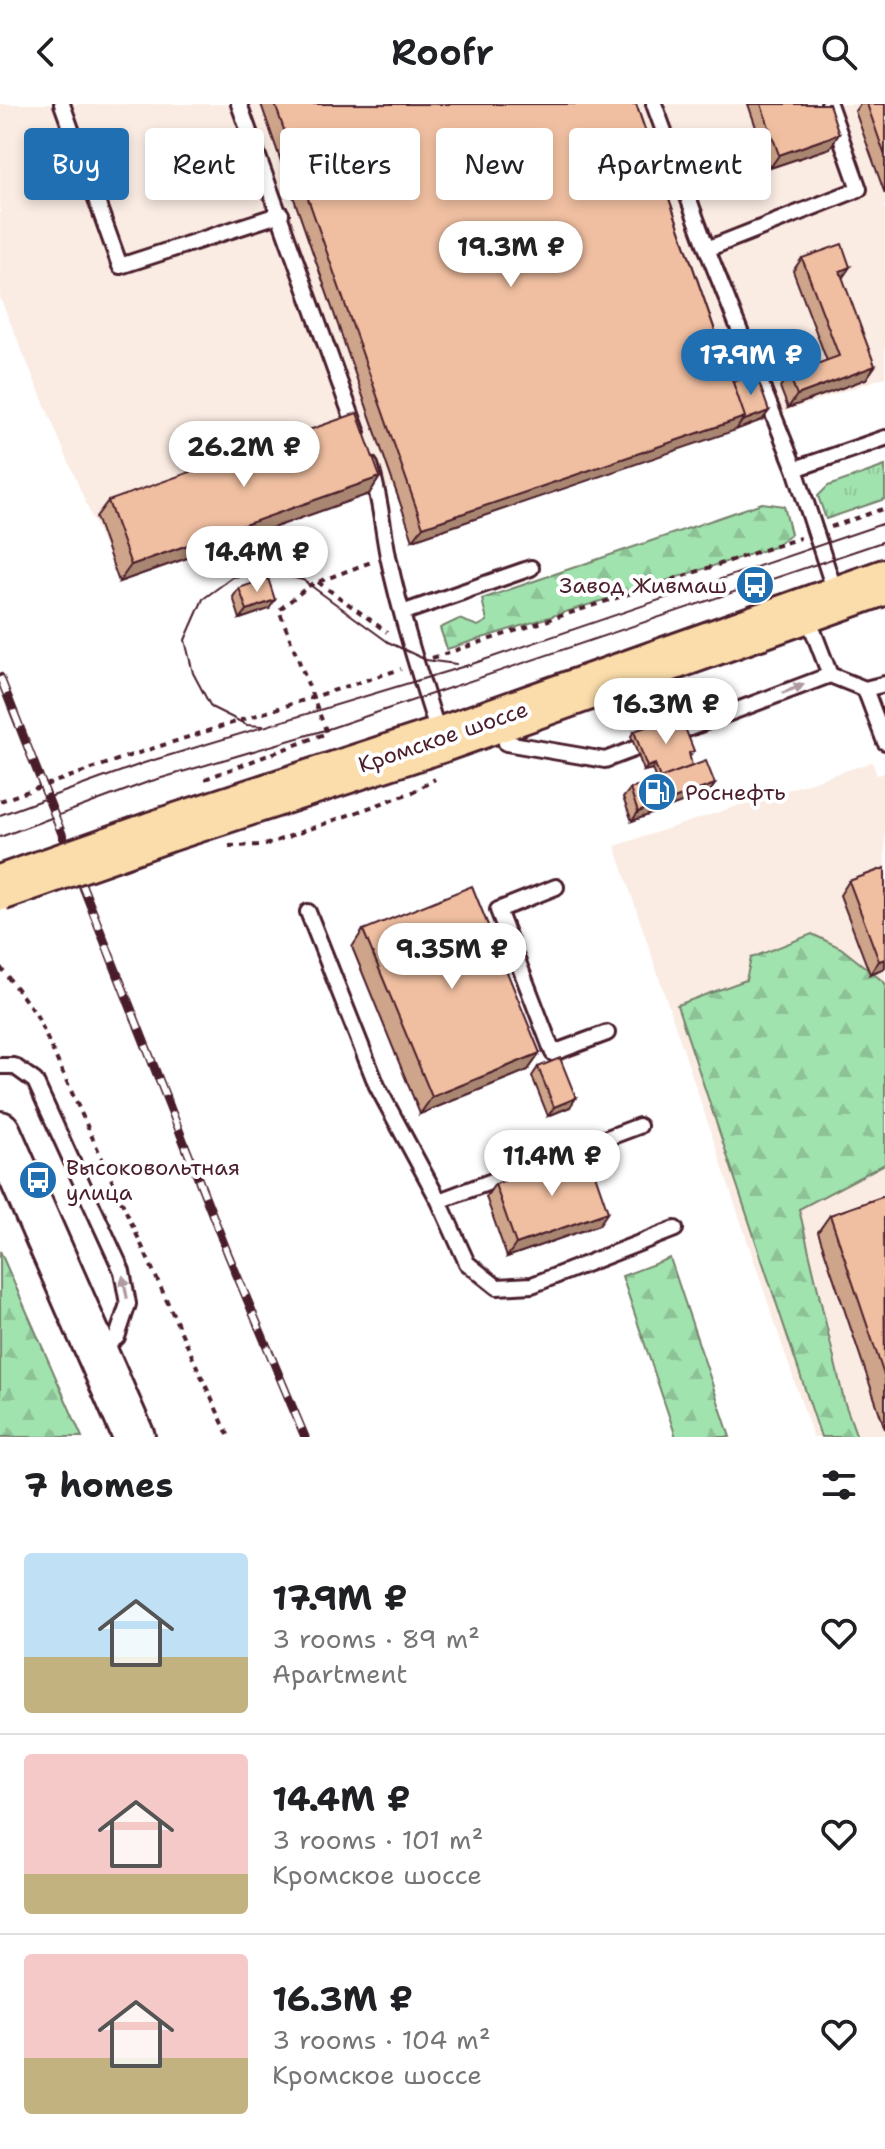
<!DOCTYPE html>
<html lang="en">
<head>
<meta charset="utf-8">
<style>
	body { margin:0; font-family:"Shantell Sans",sans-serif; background:#f6f6f6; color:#202124; height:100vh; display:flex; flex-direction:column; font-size:30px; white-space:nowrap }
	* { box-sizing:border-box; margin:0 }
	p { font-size:26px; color:#757577 }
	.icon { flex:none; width:44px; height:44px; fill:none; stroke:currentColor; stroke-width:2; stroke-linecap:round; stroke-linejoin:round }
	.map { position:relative; height:1333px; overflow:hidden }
	.panel { display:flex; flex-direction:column; background:#fff; flex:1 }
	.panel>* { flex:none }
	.guide { position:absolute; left:24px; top:24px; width:838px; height:72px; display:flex; gap:16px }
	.price { position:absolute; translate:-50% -68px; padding:0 18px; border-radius:28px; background:#fff; color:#222; font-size:26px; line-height:52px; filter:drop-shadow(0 2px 4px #0008) }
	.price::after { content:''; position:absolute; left:50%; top:48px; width:24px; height:18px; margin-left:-12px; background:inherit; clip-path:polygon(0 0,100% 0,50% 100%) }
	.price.selected { background:#1f6fb2; color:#fff }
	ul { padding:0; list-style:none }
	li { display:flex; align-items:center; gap:24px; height:200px; padding:0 24px }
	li+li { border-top:2px solid #e0e0e0 }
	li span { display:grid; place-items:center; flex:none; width:224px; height:160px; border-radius:8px; color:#555 }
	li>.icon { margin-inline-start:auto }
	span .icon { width:96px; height:96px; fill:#fffc; stroke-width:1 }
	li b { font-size:34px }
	h2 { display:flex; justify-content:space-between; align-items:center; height:96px; padding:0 24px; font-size:34px }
	.chip { padding:0 28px; border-radius:8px; background:#fff; box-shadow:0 4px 12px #0003; font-size:28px; line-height:72px }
	.chip.selected { background:#1f6fb2; color:#fff }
	header { display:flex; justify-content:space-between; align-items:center; height:104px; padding:0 24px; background:#fff; font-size:36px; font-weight:600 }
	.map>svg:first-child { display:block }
	.built { fill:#faece3 }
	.grass { fill:url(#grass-tufts); stroke:#76816c; stroke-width:2 }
	.forest { fill:url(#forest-firs); stroke:#76816c; stroke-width:2 }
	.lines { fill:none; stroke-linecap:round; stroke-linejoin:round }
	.lane-casing { stroke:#4a1f2b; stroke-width:20 }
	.secondary-casing { stroke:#4a1f2b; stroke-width:46 }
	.primary-casing { stroke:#4a1f2b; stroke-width:50 }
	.path { stroke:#4a1f2b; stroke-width:4; stroke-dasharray:6 6; stroke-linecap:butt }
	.lane { stroke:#fff; stroke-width:14 }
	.secondary { stroke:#fff; stroke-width:40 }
	.primary { stroke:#fbddab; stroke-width:44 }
	.tram { stroke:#4a1f2b; stroke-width:2 }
	.rail-casing { stroke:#4a1f2b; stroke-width:9 }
	.rail { stroke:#fff; stroke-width:6; stroke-dasharray:18; stroke-linecap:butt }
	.primary-bridge-casing { stroke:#4a1f2b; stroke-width:50; stroke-linecap:butt }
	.path-bridge { stroke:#4a1f2b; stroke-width:4; stroke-dasharray:6 6; stroke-linecap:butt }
	.primary-bridge { stroke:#fbddab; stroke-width:44 }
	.wall { fill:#cea48a; stroke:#4a1f2b; stroke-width:2 }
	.shaded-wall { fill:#a88671; stroke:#4a1f2b; stroke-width:2 }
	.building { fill:#f0bfa1; stroke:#4a1f2b; stroke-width:2 }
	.oneway { fill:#ae9aa0 }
	.labels { text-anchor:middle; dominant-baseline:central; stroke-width:8; stroke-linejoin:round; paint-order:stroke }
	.poi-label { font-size:22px; fill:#4a1f2b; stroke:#fff; text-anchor:start }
	.street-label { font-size:22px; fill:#4a1f2b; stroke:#fff }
</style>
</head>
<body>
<header><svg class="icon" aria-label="back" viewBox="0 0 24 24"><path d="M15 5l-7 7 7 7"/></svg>Roofr<svg class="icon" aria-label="search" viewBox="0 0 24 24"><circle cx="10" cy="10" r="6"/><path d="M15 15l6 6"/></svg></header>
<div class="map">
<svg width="885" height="1333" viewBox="0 0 885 1333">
	<defs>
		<pattern id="grass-tufts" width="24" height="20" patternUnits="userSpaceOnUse" patternTransform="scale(2)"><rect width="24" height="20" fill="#a1e3ae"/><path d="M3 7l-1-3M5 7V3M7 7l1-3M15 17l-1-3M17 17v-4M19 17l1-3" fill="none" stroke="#8cc296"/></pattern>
		<pattern id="forest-firs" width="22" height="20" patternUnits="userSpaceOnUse" patternTransform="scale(2)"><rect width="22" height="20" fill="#a1e3ae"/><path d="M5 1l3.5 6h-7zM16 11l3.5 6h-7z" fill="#8cc296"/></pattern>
	</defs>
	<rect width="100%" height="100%" fill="#fff"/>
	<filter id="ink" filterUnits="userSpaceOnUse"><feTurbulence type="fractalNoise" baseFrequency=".0125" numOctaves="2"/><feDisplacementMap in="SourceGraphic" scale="16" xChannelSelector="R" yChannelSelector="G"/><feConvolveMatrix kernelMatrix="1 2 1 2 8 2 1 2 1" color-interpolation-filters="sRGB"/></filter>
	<g filter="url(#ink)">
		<!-- built -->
		<path class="built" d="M0 0H885V273L413 436 394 382 119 478 0 194Z
			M872 658 877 671 885 669V1333H813L615 742Z"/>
		<!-- grass -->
		<path class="grass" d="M885 362V395L826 415 818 392 828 382Z"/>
		<!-- forest -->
		<path class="forest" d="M762 399 784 402 791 430 774 443 447 545 440 524 459 515 478 522 487 517 482 495Z
			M812 830 841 844 885 879V1060L799 1105 844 1297 857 1333H821L677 901 746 876 751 854Z
			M0 1147 82 1333H0Z
			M670 1154 730 1333H676L622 1172Z"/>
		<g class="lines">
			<defs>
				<path id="lane" d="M62 0 120 162 281 110
					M239 0 357 327
					M654 0 707 145 795 365 836 491
					M707 145 859 85 829 0
					M370 361C380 391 382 421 388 452 401 513 420 572 439 631
					M795 365 885 334
					M402 509 531 464
					M807 511 830 571 865 585 885 638
					M865 585 885 580
					M506 639 605 656 830 571
					M556 783 498 806 553 949 607 929
					M308 808 377 982 439 1097 639 1022
					M0 962H14L35 977 122 1167 128 1200 117 1233 100 1246
					M439 1097 467 1159 497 1183 532 1181 675 1125"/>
				<path id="secondary" d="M0 1028 134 1333"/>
				<path id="primary" d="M168 725 440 636 885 478"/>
			</defs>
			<!-- lane casing -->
			<use href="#lane" class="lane-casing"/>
			<!-- secondary casing -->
			<use href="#secondary" class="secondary-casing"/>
			<!-- primary casing -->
			<use href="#primary" class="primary-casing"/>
			<!-- path -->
			<path class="path" d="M831 423 885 404
				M318 478 387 528
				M432 554 800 434
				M126 653 401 565
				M205 675 327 629 279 506 310 481 371 458
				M229 742 265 741 413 688 435 675
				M0 863 36 910 229 1333"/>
			<!-- lane -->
			<use href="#lane" class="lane"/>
			<!-- secondary -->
			<use href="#secondary" class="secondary"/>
			<!-- primary -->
			<use href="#primary" class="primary"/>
			<!-- tram -->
			<path class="tram" d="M263 622 247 621 211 603 193 569 185 536 203 495 233 473 270 468 303 476 388 538 426 556 456 560
				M0 711 144 659 472 560 885 419
				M0 733 148 678 325 626 885 437"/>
			<defs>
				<path id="rail" d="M0 573 228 1150 305 1333"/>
			</defs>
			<!-- rail casing -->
			<use href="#rail" class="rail-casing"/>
			<!-- rail -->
			<use href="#rail" class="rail"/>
			<defs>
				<path id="primary-bridge" d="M0 784 168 725"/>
			</defs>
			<!-- primary-bridge casing -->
			<use href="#primary-bridge" class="primary-bridge-casing"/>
			<!-- path-bridge -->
			<path class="path-bridge" d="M0 697 126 653"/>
			<!-- primary-bridge -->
			<use href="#primary-bridge" class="primary-bridge"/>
		</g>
		<!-- wall -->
		<path class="wall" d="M261 0H636L733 278 769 307 762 316 413 436Z
			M748 0H829L830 44 770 64Z
			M860 0H885V90L855 7Z
			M802 154 842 175 875 262 866 275 788 304 780 283 789 270 827 257 793 167Z
			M380 373 369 390 119 478 96 413 108 397Z
			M239 484 269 505 240 515 233 493Z
			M634 627 691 651 689 652 692 663 715 680 709 689 632 717 623 694 630 685 656 676 652 665 644 667 631 632Z
			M885 764V864L870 870 840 791 849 777Z
			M363 826 540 949 528 966 420 1010 352 843Z
			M538 963 570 1003 548 1012 532 972Z
			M495 1080 599 1121 507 1153 486 1093Z
			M885 1092V1325L818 1128 830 1111Z"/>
		<!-- shaded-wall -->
		<path class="shaded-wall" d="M839 30 830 44 770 64 779 51Z
			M850 163 841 176 840 167Z
			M875 262 866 275 788 304 797 291Z
			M769 307 762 316 736 326 742 317Z
			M745 313 736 326 413 436 423 423Z
			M380 373 369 390 119 478 131 461Z
			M275 496 269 505 240 515 247 506Z
			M655 660 652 665 644 667 647 663Z
			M715 680 709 689 632 717 638 708Z
			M885 855V864L870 870 879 857Z
			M540 949 528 966 420 1010 432 993Z
			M576 994 570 1003 548 1012 554 1003Z
			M608 1108 599 1121 507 1153 516 1140Z"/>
		<!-- building -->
		<path class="building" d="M275 0H636L745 313 423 423Z
			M761 0H829L839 30 779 51Z
			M867 0H885V52Z
			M842 140 850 163 840 167 875 262 797 291 789 270 839 252 802 154Z
			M756 270 769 307 742 317 745 313 733 278Z
			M357 309 380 373 131 461 108 397Z
			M268 474 275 496 247 506 239 484Z
			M680 611 694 647 689 649 692 662 660 674 655 660 647 663 634 627Z
			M706 657 715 680 638 708 630 685Z
			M885 764V855L879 857 849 777Z
			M472 782 540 949 432 993 363 826Z
			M560 954 576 994 554 1003 538 963Z
			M587 1047 608 1108 516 1140 495 1080Z
			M885 1092V1115L884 1113 885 1274 830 1111Z"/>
		<!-- one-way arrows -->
		<defs><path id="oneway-solid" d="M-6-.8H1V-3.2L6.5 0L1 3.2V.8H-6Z" transform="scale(2)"/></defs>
		<g class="oneway">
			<use href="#oneway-solid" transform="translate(793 585) rotate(-21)"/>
			<use href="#oneway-solid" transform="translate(125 1183) rotate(-101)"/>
		</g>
	</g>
	<!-- icons -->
	<defs>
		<symbol id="bus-disc" viewBox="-11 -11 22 22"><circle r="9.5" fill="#1f6fb2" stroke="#fff"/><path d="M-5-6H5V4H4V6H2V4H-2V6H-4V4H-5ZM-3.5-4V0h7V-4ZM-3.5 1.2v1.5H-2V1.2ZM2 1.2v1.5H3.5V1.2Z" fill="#fff"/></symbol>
		<symbol id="fuel-disc" viewBox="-11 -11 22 22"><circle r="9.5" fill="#1f6fb2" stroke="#fff"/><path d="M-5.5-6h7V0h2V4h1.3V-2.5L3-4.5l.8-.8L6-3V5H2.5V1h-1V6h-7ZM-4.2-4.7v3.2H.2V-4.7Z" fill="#fff"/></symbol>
	</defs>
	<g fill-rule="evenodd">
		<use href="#bus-disc" x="733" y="459" width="44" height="44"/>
		<use href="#fuel-disc" x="635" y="666" width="44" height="44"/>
		<use href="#bus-disc" x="16" y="1054" width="44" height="44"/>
	</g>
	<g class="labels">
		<!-- poi labels -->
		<g class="poi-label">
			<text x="727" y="481" text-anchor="end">Завод Живмаш</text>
			<text x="685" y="688">Роснефть</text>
			<text x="66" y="1063">Высоковольтная<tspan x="66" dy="25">улица</tspan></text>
		</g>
		<!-- street labels -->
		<g class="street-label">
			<text transform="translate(443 633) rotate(-19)">Кромское шоссе</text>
		</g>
	</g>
</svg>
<b class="price" style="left:511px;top:185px">19.3M ₽</b>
<b class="price selected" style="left:751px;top:293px">17.9M ₽</b>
<b class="price" style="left:244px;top:385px">26.2M ₽</b>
<b class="price" style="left:257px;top:490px">14.4M ₽</b>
<b class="price" style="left:666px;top:642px">16.3M ₽</b>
<b class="price" style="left:452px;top:887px">9.35M ₽</b>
<b class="price" style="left:552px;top:1094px">11.4M ₽</b>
<div class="guide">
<a class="chip selected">Buy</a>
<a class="chip">Rent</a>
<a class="chip">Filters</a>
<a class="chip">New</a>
<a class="chip">Apartment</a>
</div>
</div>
<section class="panel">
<h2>7 homes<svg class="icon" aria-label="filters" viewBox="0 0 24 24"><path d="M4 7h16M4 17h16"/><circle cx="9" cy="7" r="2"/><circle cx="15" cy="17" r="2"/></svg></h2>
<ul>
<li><span style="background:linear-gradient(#bfe0f5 65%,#c2b280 0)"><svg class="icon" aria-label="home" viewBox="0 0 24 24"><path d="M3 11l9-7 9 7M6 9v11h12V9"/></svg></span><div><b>17.9M ₽</b><p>3 rooms · 89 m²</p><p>Apartment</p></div><svg class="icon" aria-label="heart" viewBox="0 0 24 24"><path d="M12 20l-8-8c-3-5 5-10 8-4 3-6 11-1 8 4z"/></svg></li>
<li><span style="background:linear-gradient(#f6c9c9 75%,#c2b280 0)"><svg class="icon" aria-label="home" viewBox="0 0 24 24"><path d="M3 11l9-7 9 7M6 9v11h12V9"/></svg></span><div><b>14.4M ₽</b><p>3 rooms · 101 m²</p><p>Кромское шоссе</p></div><svg class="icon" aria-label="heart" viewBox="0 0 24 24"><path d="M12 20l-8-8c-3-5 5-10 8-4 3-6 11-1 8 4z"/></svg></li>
<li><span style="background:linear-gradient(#f6c9c9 65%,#c2b280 0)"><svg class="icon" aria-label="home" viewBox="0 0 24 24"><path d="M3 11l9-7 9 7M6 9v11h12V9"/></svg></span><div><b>16.3M ₽</b><p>3 rooms · 104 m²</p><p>Кромское шоссе</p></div><svg class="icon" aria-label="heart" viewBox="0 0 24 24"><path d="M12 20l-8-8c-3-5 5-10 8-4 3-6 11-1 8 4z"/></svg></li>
</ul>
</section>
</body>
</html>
